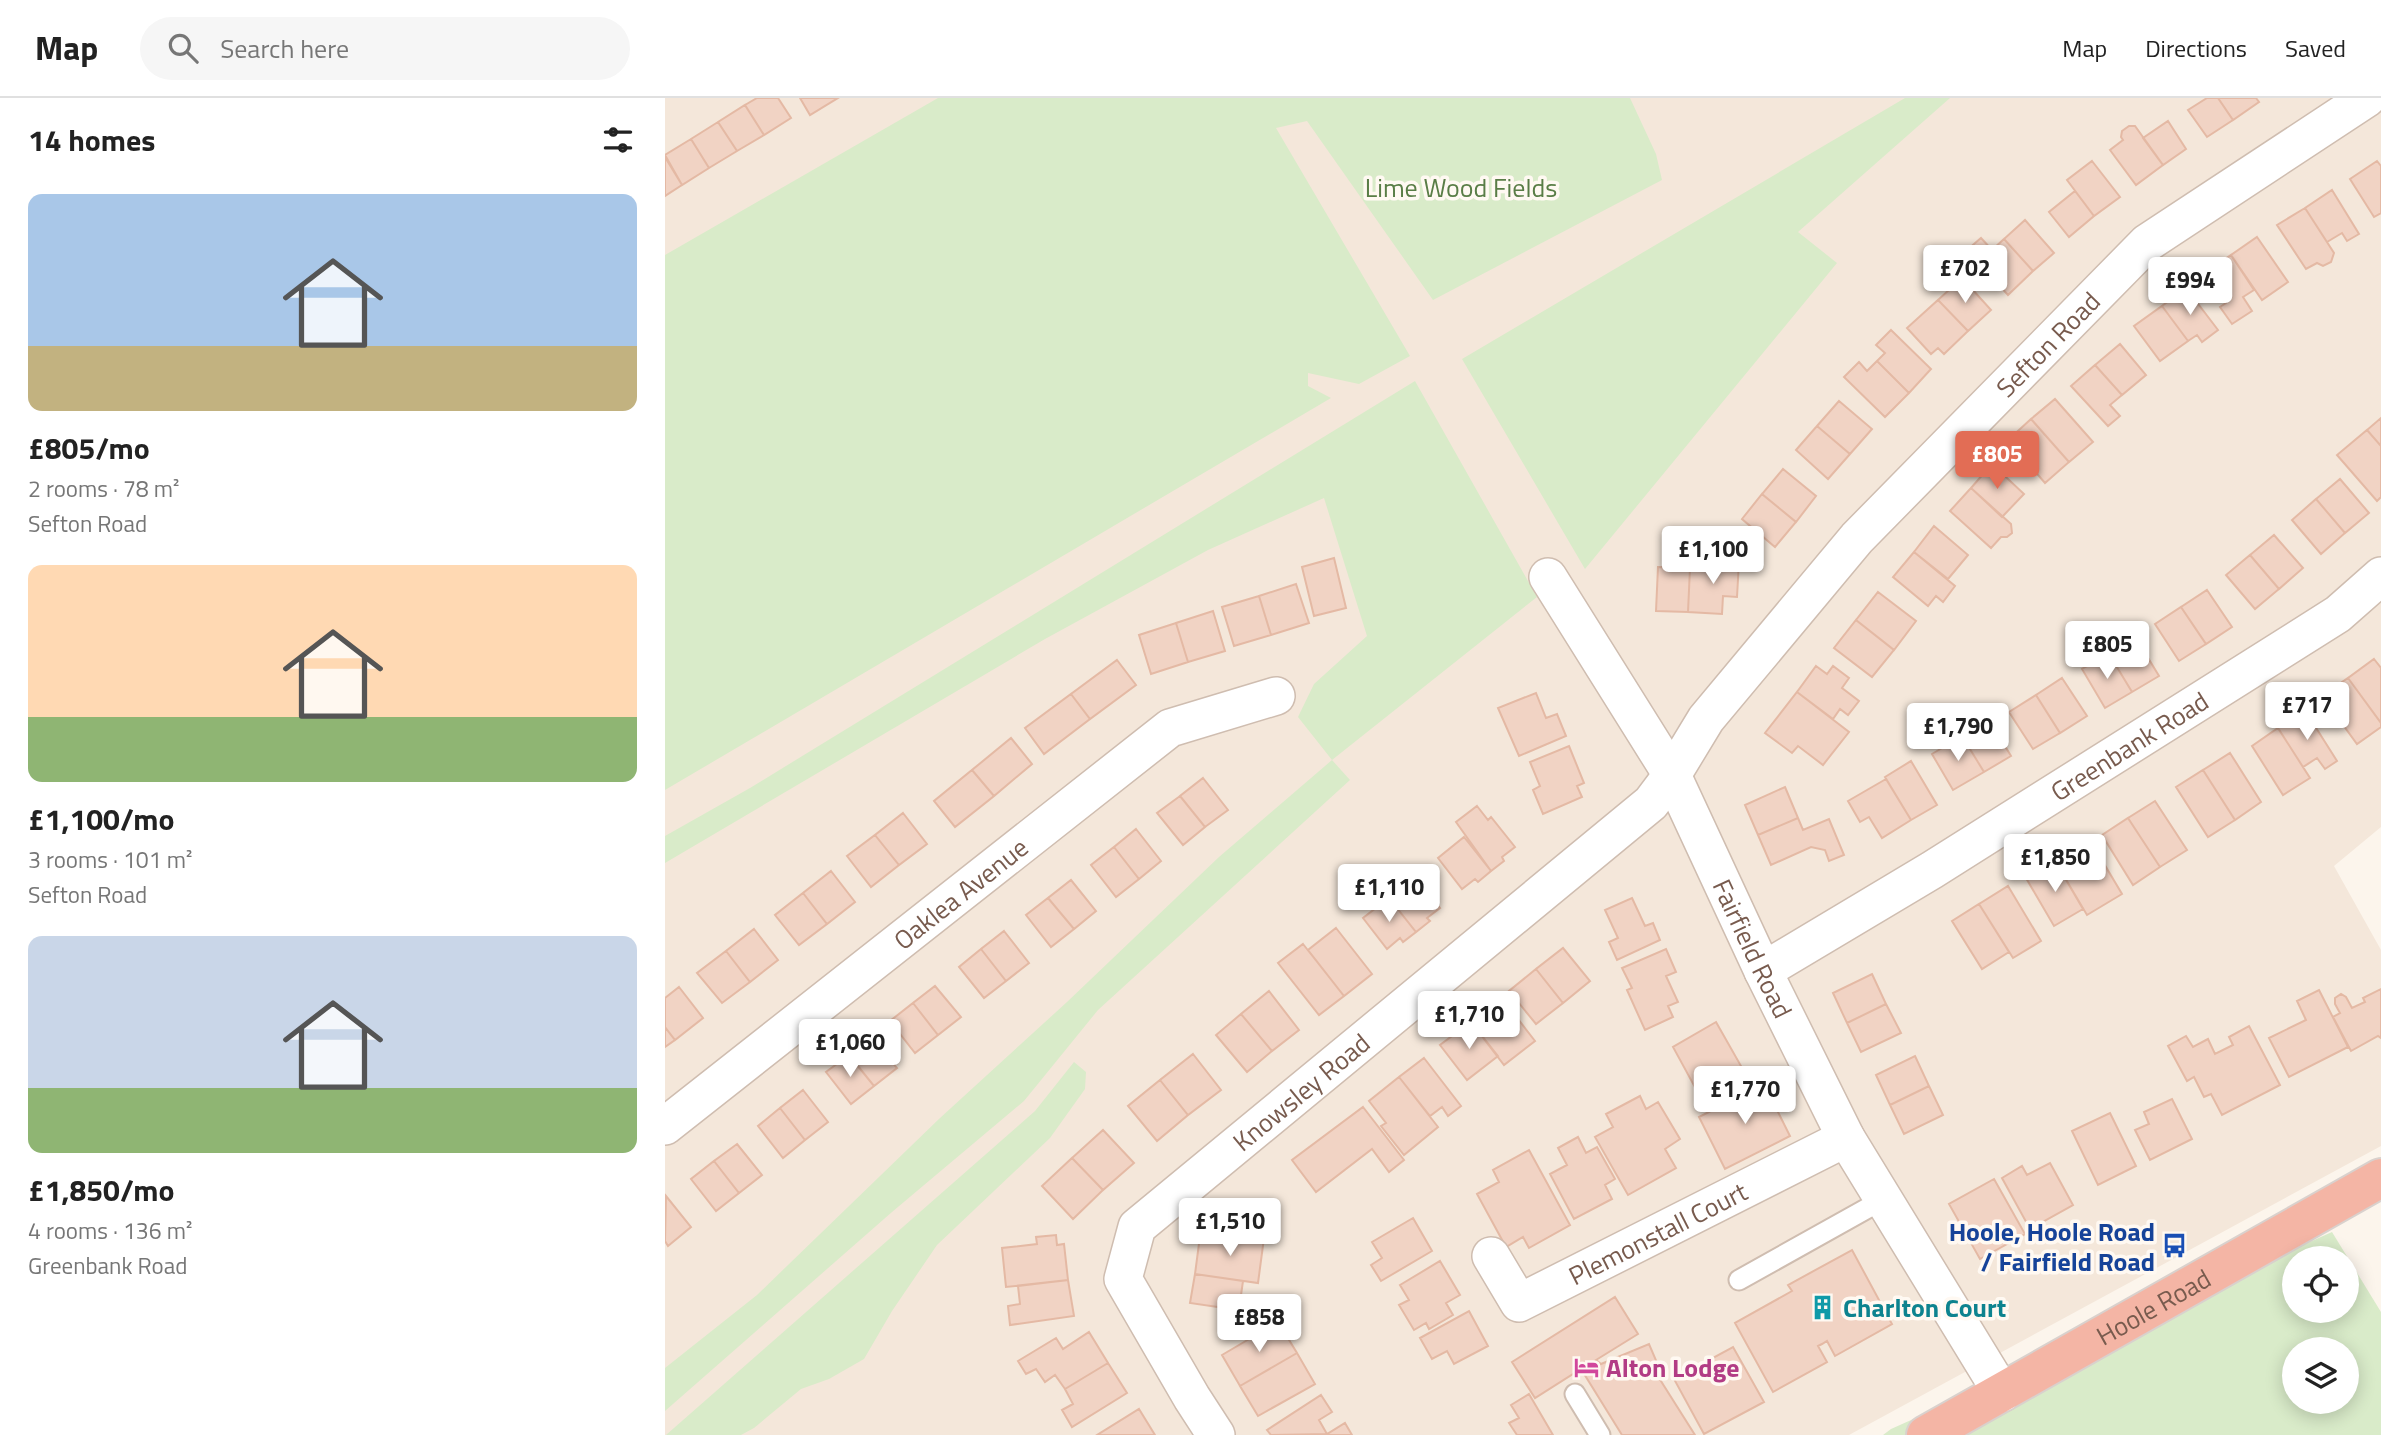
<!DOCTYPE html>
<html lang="en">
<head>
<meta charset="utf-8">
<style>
	body { margin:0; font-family:"Titillium Web",sans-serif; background:#f6f6f6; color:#222; height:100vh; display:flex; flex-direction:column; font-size:26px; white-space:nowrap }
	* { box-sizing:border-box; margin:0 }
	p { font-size:23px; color:#767676 }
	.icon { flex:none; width:38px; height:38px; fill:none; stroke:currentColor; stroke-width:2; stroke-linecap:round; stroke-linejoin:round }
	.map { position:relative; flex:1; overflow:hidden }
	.sheet { display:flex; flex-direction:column; background:#fff; width:665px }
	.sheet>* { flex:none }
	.tools { position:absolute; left:1617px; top:1148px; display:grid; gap:14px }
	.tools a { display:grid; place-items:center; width:77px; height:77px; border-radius:50%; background:#fff; box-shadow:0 4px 18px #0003; font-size:35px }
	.price { position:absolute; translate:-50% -60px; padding:0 16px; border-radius:7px; background:#fff; color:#222; font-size:23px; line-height:46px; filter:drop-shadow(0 2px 4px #0008) }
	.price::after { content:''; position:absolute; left:50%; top:42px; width:21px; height:16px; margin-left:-10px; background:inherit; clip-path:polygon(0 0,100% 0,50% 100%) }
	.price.active { background:#e26d55; color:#fff }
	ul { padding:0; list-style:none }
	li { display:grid; align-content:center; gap:14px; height:371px; padding:0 28px }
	li span { display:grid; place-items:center; height:217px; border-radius:14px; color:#555 }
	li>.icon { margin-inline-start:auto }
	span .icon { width:126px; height:126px; fill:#fffc; stroke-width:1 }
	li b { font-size:30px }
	h2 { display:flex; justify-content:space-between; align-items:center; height:84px; padding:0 28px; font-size:30px }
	header { display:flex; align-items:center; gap:42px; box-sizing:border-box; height:98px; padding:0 35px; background:#fff; border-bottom:2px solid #e0e0e0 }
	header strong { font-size:33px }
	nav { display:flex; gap:38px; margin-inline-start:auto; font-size:24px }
	.search { width:490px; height:63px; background:#f6f6f6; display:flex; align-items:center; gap:18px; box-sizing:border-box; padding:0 24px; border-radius:38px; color:#767676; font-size:26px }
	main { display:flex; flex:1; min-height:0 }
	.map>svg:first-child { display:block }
	.residential { fill:#f4e7da }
	.green { fill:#d9ebc9; fill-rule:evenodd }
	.building { fill:#f1d3c4; stroke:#e4b9a4; stroke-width:2 }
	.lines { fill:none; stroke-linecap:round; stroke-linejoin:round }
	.lane-casing { stroke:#cfbdb0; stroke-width:23 }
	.street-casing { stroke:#cfbdb0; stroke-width:40 }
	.highway-casing { stroke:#d9d1cd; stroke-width:42 }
	.lane { stroke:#fff; stroke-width:19 }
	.street { stroke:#fff; stroke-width:37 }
	.highway { stroke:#f4b5a5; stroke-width:38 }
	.labels { text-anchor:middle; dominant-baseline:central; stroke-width:7; stroke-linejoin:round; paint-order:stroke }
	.park-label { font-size:26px; fill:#597d46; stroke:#fff9f2 }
	.street-label { font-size:26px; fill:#785b4e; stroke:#fff9f2 }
	.transit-label { font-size:26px; font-weight:bold; fill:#164399; stroke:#fff9f2; text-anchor:end }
	.culture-label { font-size:26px; font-weight:bold; fill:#0d838f; stroke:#fff9f2; text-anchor:start }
	.hotel-label { font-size:26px; font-weight:bold; fill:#b23c85; stroke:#fff9f2; text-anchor:start }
</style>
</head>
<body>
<header>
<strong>Map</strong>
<div class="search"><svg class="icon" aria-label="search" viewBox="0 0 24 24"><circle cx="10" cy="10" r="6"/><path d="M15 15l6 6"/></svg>Search here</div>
<nav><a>Map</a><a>Directions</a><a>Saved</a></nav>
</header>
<main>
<section class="sheet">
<h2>14 homes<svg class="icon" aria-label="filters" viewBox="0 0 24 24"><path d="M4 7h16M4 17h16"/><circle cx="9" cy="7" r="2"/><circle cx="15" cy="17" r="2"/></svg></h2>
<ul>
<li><span style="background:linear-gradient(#a9c7e8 70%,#c2b280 0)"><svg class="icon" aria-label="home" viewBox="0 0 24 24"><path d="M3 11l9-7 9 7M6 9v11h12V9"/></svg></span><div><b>£805/mo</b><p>2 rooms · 78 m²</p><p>Sefton Road</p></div></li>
<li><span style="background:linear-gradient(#ffd9b3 70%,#8fb573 0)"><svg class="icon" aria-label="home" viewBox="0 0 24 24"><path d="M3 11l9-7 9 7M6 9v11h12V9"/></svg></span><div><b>£1,100/mo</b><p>3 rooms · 101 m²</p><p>Sefton Road</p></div></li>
<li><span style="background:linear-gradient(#c9d6e8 70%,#8fb573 0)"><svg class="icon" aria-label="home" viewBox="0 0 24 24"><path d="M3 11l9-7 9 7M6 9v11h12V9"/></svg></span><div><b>£1,850/mo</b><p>4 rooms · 136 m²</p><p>Greenbank Road</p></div></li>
</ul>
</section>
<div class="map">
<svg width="1716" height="1337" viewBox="0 0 1716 1337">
	<rect width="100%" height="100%" fill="#fcf5ec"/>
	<!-- residential -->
	<path class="residential" d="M0 0H1716V729L1669 768 1716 852V1048L1184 1337H0Z"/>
	<!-- green -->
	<path class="green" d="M273 0H965L991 56 997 82 768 202 642 23 611 30 745 258 694 286 643 275V288L666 300 0 692V157Z
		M1240 0H1285L1133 134 1172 165 920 471 797 261Z
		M750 283 872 499 667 662 685 682 433 912 359 1003 227 1114 0 1313V1270L92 1197 275 1020 402 904 554 759 667 662 633 619 649 586 702 538 659 400 543 452 380 541 0 765V738L85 690Z
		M409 964 421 974 420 991 385 1040 272 1147 227 1213 199 1261 164 1281 136 1291 89 1330 76 1337H1L370 1013Z
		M1667 1134 1716 1214V1337H1218L1226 1331ZM1629 1160H1682V1213H1629ZM1629 1251H1682V1304H1629Z"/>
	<!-- building -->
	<path class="building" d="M92 0H113L126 20 99 37 80 7Z
		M135 0H173L145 17Z
		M1542 0H1553L1568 22 1542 39 1523 12Z
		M1553 0H1591L1594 4 1568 22Z
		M80 7 99 37 72 53 53 24Z
		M1503 23 1521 51 1498 67 1478 40Z
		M53 24 72 53 44 70 26 41Z
		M1464 28H1470L1498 67 1471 87 1445 52 1458 42 1456 39 1457 33Z
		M26 41 44 70 17 87 0 57Z
		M0 59 17 87 0 98Z
		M1427 63 1455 99 1429 118 1402 82Z
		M1712 63 1716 68V115L1709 119 1685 81Z
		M1667 92 1694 136 1682 143 1677 135 1662 144 1640 110Z
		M1410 93 1429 118 1404 139 1384 114Z
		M1640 110 1669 155 1666 164 1658 168 1652 165 1641 171 1612 127Z
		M1360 122 1389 155 1368 173 1339 141Z
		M1592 139 1623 184 1597 202 1566 157Z
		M1316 140 1327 152 1339 141 1368 173 1343 197 1302 152Z
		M1566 157 1589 192 1578 199 1587 213 1567 226 1555 209 1561 205 1540 174Z
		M1297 180 1326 212 1303 233 1273 202Z
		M1521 190 1553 232 1537 244 1532 237 1523 243 1497 208Z
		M1273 202 1303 233 1279 256 1273 250 1266 256 1242 230Z
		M1497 208 1523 243 1495 263 1469 228Z
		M1226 232 1266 271 1244 295 1212 263 1220 255 1211 247Z
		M1455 246 1481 277 1457 297 1430 267Z
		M1212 263 1244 295 1220 319 1179 279 1194 264 1202 273Z
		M1430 267 1457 297 1445 307 1455 318 1443 328 1406 288Z
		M1390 301 1428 344 1404 364 1366 321Z
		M1174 303 1207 331 1185 356 1152 328Z
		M1716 320V348L1702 332Z
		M1366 321 1404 364 1380 385 1343 342Z
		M1152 328 1185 356 1163 381 1131 352Z
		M1702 332 1716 348V399L1712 403 1672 357Z
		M1327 366 1359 396 1337 419 1306 390Z
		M1118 371 1151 398 1131 424 1097 396Z
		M1675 381 1704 415 1680 435 1651 401Z
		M1306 390 1346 426 1347 435 1342 439H1336L1326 450 1285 413Z
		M1097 396 1131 424 1110 449 1077 421Z
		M1651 401 1680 435 1656 456 1627 422Z
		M1269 428 1303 457 1283 481 1249 454Z
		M1609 437 1638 470 1614 491 1585 457Z
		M1249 454 1290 488 1278 504 1271 498 1263 508 1228 479Z
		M1585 457 1614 491 1590 511 1561 477Z
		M669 460 681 510 649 518 637 469Z
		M1044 462 1074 463 1072 499 1058 498 1057 516 1023 514 1025 470H1043Z
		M993 469 1025 470 1023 514 991 513Z
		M631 486 644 525 606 537 594 498Z
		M1542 492 1567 529 1541 546 1516 509Z
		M1213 494 1251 523 1229 552 1191 522Z
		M594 498 606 537 569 548 557 509Z
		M1516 509 1541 546 1514 563 1490 526Z
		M548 513 560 553 523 564 511 525Z
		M1191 522 1229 552 1207 579 1169 550Z
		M511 525 523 564 486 576 474 537Z
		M1471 540 1494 578 1467 594 1444 556Z
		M1444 556 1467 594 1440 610 1417 571Z
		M1709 561 1716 570V625L1683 580Z
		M452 562 471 587 425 621 406 596Z
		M1151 568 1162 576 1168 568 1184 580 1177 590 1194 603 1183 617 1175 611 1168 621 1132 594Z
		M1397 580 1422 618 1395 635 1371 597Z
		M1683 580 1716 625V629L1692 646 1657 598Z
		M1132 594 1184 634 1158 667 1133 648 1127 655 1100 635Z
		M871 595 881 620 892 616 901 638 854 658 833 610Z
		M406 596 425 621 379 656 360 630Z
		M1371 597 1395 635 1368 651 1344 614Z
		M1641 614 1672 663 1660 671 1652 660 1638 669 1613 630Z
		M1324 622 1346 658 1319 674 1297 638Z
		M1613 630 1645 680 1618 697 1587 648Z
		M1297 638 1319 674 1288 692 1267 656Z
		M346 640 367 666 329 698 307 672Z
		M904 648 919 685 912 688 917 699 878 716 868 692 875 688 865 664Z
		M1565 655 1596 704 1570 722 1538 672Z
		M1246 663 1272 707 1246 722 1220 679Z
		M307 672 329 698 290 729 269 703Z
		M1538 672 1570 722 1543 739 1511 689Z
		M538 680 563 712 540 729 515 698Z
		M1221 681 1246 722 1217 740 1204 719 1195 724 1183 703Z
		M1120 689 1133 720 1093 737 1080 707Z
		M515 698 540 729 518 747 492 715Z
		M1490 703 1522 752 1495 769 1463 720Z
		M812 708 823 722 826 719 850 749 837 759 839 763 826 773 791 724Z
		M238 715 262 746 234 767 210 737Z
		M1133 720 1138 732 1164 721 1179 757 1164 763 1160 752 1146 749 1106 767 1093 737Z
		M1463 720 1495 769 1468 787 1437 737Z
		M471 731 496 763 474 781 449 749Z
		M210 737 234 767 206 789 182 758Z
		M799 739 826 773 813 784 810 781 797 791 773 760Z
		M449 749 474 781 451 799 426 767Z
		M1420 749 1426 758 1432 754 1457 796 1422 817 1390 763 1406 753 1408 756Z
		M1390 763 1418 811 1389 828 1361 780Z
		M166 773 190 804 162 826 138 795Z
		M751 779 775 810 762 820 765 823 751 834 724 800Z
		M406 782 431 813 409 831 383 800Z
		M1343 788 1376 843 1348 860 1314 806Z
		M138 795 162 826 134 847 110 817Z
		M383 800 409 831 386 849 361 817Z
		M724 800 751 834 738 844 735 840 722 851 698 820Z
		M967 800 980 828 988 825 995 842 952 862 944 844 953 840 940 812Z
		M1314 806 1344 854 1317 871 1287 823Z
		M671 830 707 876 679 898 643 852Z
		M89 831 113 862 85 884 61 853Z
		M339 833 364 865 341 883 316 851Z
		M638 846 679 898 654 917 613 865Z
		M898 850 925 883 898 905 871 871Z
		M316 851 341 883 319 900 294 869Z
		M1001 851 1011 874 1001 878 1013 904 1003 908 1008 919 980 932 962 892 967 890 957 870Z
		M61 853 85 884 57 905 32 875Z
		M871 871 898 905 871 926 844 893Z
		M1207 876 1221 906 1182 925 1168 895Z
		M270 888 296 919 273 937 248 905Z
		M14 889 38 920 10 942 0 929V900Z
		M1716 891V940L1713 938 1686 953 1668 919 1675 915 1670 906V900L1676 896 1681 899 1687 910 1700 904 1698 900Z
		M1654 892 1683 949 1624 979 1604 940 1641 922 1632 903Z
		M604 893 634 932 607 953 576 916Z
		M248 905 273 937 250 955 225 923Z
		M830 906 847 926 853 921 870 943 839 967 806 924Z
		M1221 906 1236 935 1196 954 1182 925Z
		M576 916 607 953 582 974 551 937Z
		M806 924 833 958 802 982 775 947Z
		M1051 924 1076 968 1032 993 1008 949Z
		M1584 928 1615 987 1557 1017 1546 996 1539 999 1529 979 1522 983 1503 948 1521 938 1528 949 1543 941 1550 956 1568 947 1564 939Z
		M0 929 10 942 0 949Z
		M206 939 232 970 209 988 184 957Z
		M528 956 556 992 523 1017 495 982Z
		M184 957 209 988 186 1006 161 974Z
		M1250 958 1264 988 1225 1007 1211 977Z
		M759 960 796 1008 783 1018 777 1009 765 1018 734 979Z
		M734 979 773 1029 739 1057 716 1028 721 1025 704 1003Z
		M495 982 523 1017 492 1043 463 1008Z
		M1099 986 1125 1038 1060 1071 1034 1019Z
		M1264 988 1278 1017 1239 1036 1225 1007Z
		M138 992 163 1024 140 1042 115 1010Z
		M975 998 981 1011 993 1004 1015 1041 1000 1051 1011 1070 963 1097 930 1039 948 1029 941 1016Z
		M1507 1001 1527 1041 1485 1062 1470 1032 1484 1026 1479 1014Z
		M698 1009 739 1062 724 1074 707 1051 651 1094 627 1062Z
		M115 1010 140 1042 118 1060 93 1028Z
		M1445 1015 1471 1068 1433 1087 1407 1033Z
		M438 1032 469 1065 438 1092 407 1060Z
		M913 1039 921 1055 932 1049 950 1081 940 1087 947 1101 909 1121 885 1076 902 1067 893 1050Z
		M72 1046 97 1077 74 1095 49 1063Z
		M864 1052 905 1127 864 1150 858 1139 841 1149 812 1096 834 1084 828 1072Z
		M407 1060 438 1092 408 1121 377 1088Z
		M49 1063 74 1095 51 1113 26 1081Z
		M1385 1065 1408 1107 1365 1131 1337 1080 1357 1068 1362 1077Z
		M1329 1081 1360 1136 1315 1161 1284 1106Z
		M1 1098 26 1129 3 1148 0 1143Z
		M748 1120 767 1153 716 1183 706 1167 717 1160 707 1144Z
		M391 1137 392 1147 399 1146 403 1182 341 1189 337 1150 372 1146 371 1139Z
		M577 1137 599 1140 593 1185 530 1176 535 1138 576 1144Z
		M1187 1152 1227 1226 1170 1258 1162 1243 1157 1246 1153 1248 1162 1264 1108 1294 1070 1225 1127 1193 1123 1187Z
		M775 1163 795 1197 781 1205 788 1217 764 1231 761 1225 749 1232 734 1207 744 1202 735 1187Z
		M530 1176 578 1183 576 1197 589 1199 587 1214 525 1205Z
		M403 1182 409 1218 345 1227 343 1208 355 1206 353 1188Z
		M950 1199 973 1236 931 1262 936 1266 984 1246 993 1267 989 1272 1030 1337H957L916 1271 870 1300 847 1264Z
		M804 1213 823 1248 789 1266 782 1253 767 1261 755 1240Z
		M613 1224 632 1255 575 1288 557 1257Z
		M424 1234 443 1265 400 1291 390 1277 380 1284 371 1271 361 1276 353 1263 391 1240 398 1251Z
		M1068 1249 1099 1304 1039 1336 1009 1281Z
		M632 1255 650 1286 593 1318 575 1288Z
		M443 1265 462 1295 407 1329 397 1312 408 1306 400 1291Z
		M864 1296 888 1337H852L844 1325 854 1320 846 1307Z
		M656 1297 667 1314 654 1322 662 1336 606 1337 602 1332Z
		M474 1311 490 1337H432Z
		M680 1325 687 1337H660L662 1336Z"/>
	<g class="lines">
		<defs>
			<path id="lane" d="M1074 1182 1219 1101
				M910 1296 935 1337"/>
			<g id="street">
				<path id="s1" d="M883 479 1007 677 1098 873 1181 1040 1337 1295"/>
				<path id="s2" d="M1098 873 1267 772 1673 516 1716 478"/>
				<path id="s3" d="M0 1028 505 630 611 598"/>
				<path id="s4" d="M826 1158 854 1205 1181 1040"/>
				<path id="s5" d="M551 1337 527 1300 458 1181 472 1129 986 705 1007 677 1041 621 1192 440 1482 145 1702 0"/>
			</g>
			<g id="highway">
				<path id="s6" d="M1261 1337 1716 1080"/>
			</g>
		</defs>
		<!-- lane casing -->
		<use href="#lane" class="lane-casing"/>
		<!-- street casing -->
		<use href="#street" class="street-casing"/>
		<!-- highway casing -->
		<use href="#highway" class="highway-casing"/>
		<!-- lane -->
		<use href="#lane" class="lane"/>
		<!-- street -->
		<use href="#street" class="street"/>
		<!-- highway -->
		<use href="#highway" class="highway"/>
	</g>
	<!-- icons -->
	<defs>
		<symbol id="bus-bare" viewBox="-9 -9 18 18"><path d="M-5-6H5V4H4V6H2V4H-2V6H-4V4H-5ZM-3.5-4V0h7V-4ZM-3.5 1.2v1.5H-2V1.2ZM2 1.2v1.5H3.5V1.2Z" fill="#1a4fb4" stroke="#fff9f2" stroke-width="2.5" paint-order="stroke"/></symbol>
		<symbol id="building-bare" viewBox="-9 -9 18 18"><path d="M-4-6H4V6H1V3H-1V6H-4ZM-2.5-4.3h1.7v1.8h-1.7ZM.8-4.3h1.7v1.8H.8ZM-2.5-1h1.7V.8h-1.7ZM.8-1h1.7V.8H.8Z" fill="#0f9aa8" stroke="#fff9f2" stroke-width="2.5" paint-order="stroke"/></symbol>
		<symbol id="hotel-bare" viewBox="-9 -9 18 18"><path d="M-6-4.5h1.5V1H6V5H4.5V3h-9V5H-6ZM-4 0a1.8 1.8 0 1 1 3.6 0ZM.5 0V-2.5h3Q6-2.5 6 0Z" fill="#d1479c" stroke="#fff9f2" stroke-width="2.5" paint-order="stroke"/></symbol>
	</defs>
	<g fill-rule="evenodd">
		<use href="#bus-bare" x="1492" y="1130" width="35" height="35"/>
		<use href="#building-bare" x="1140" y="1192" width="35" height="35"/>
		<use href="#hotel-bare" x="904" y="1252" width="35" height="35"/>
	</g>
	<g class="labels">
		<!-- park labels -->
		<g class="park-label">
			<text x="796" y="89">Lime Wood Fields</text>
		</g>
		<!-- street labels -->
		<g class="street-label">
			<text stroke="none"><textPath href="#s5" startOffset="1510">Sefton Road</textPath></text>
			<text stroke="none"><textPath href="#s2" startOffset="430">Greenbank Road</textPath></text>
			<text stroke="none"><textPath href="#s3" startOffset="376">Oaklea Avenue</textPath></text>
			<text stroke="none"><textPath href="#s1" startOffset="425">Fairfield Road</textPath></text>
			<text stroke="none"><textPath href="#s5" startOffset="448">Knowsley Road</textPath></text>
			<text stroke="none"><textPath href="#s4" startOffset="210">Plemonstall Court</textPath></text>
			<text stroke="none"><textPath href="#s6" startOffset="261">Hoole Road</textPath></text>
		</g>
		<!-- transit labels -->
		<g class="transit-label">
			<text x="1490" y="1133">Hoole, Hoole Road<tspan x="1490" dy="30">/ Fairfield Road</tspan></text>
		</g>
		<!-- culture labels -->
		<g class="culture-label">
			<text x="1178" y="1209">Charlton Court</text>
		</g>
		<!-- hotel labels -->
		<g class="hotel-label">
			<text x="941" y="1269">Alton Lodge</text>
		</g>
	</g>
</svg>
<div class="tools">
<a><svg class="icon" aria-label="locate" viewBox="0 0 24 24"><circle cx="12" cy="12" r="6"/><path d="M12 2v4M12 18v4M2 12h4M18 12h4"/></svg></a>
<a><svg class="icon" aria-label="layers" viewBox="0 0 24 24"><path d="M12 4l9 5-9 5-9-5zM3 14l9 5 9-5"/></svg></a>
</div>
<b class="price" style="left:1300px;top:207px">£702</b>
<b class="price" style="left:1525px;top:219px">£994</b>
<b class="price active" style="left:1332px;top:393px">£805</b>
<b class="price" style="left:1048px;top:488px">£1,100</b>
<b class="price" style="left:1442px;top:583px">£805</b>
<b class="price" style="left:1642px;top:644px">£717</b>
<b class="price" style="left:1293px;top:665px">£1,790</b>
<b class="price" style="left:1390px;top:796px">£1,850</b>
<b class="price" style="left:724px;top:826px">£1,110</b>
<b class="price" style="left:804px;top:953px">£1,710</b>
<b class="price" style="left:185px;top:981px">£1,060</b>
<b class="price" style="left:1080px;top:1028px">£1,770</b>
<b class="price" style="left:565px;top:1160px">£1,510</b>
<b class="price" style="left:594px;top:1256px">£858</b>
</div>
</main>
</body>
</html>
